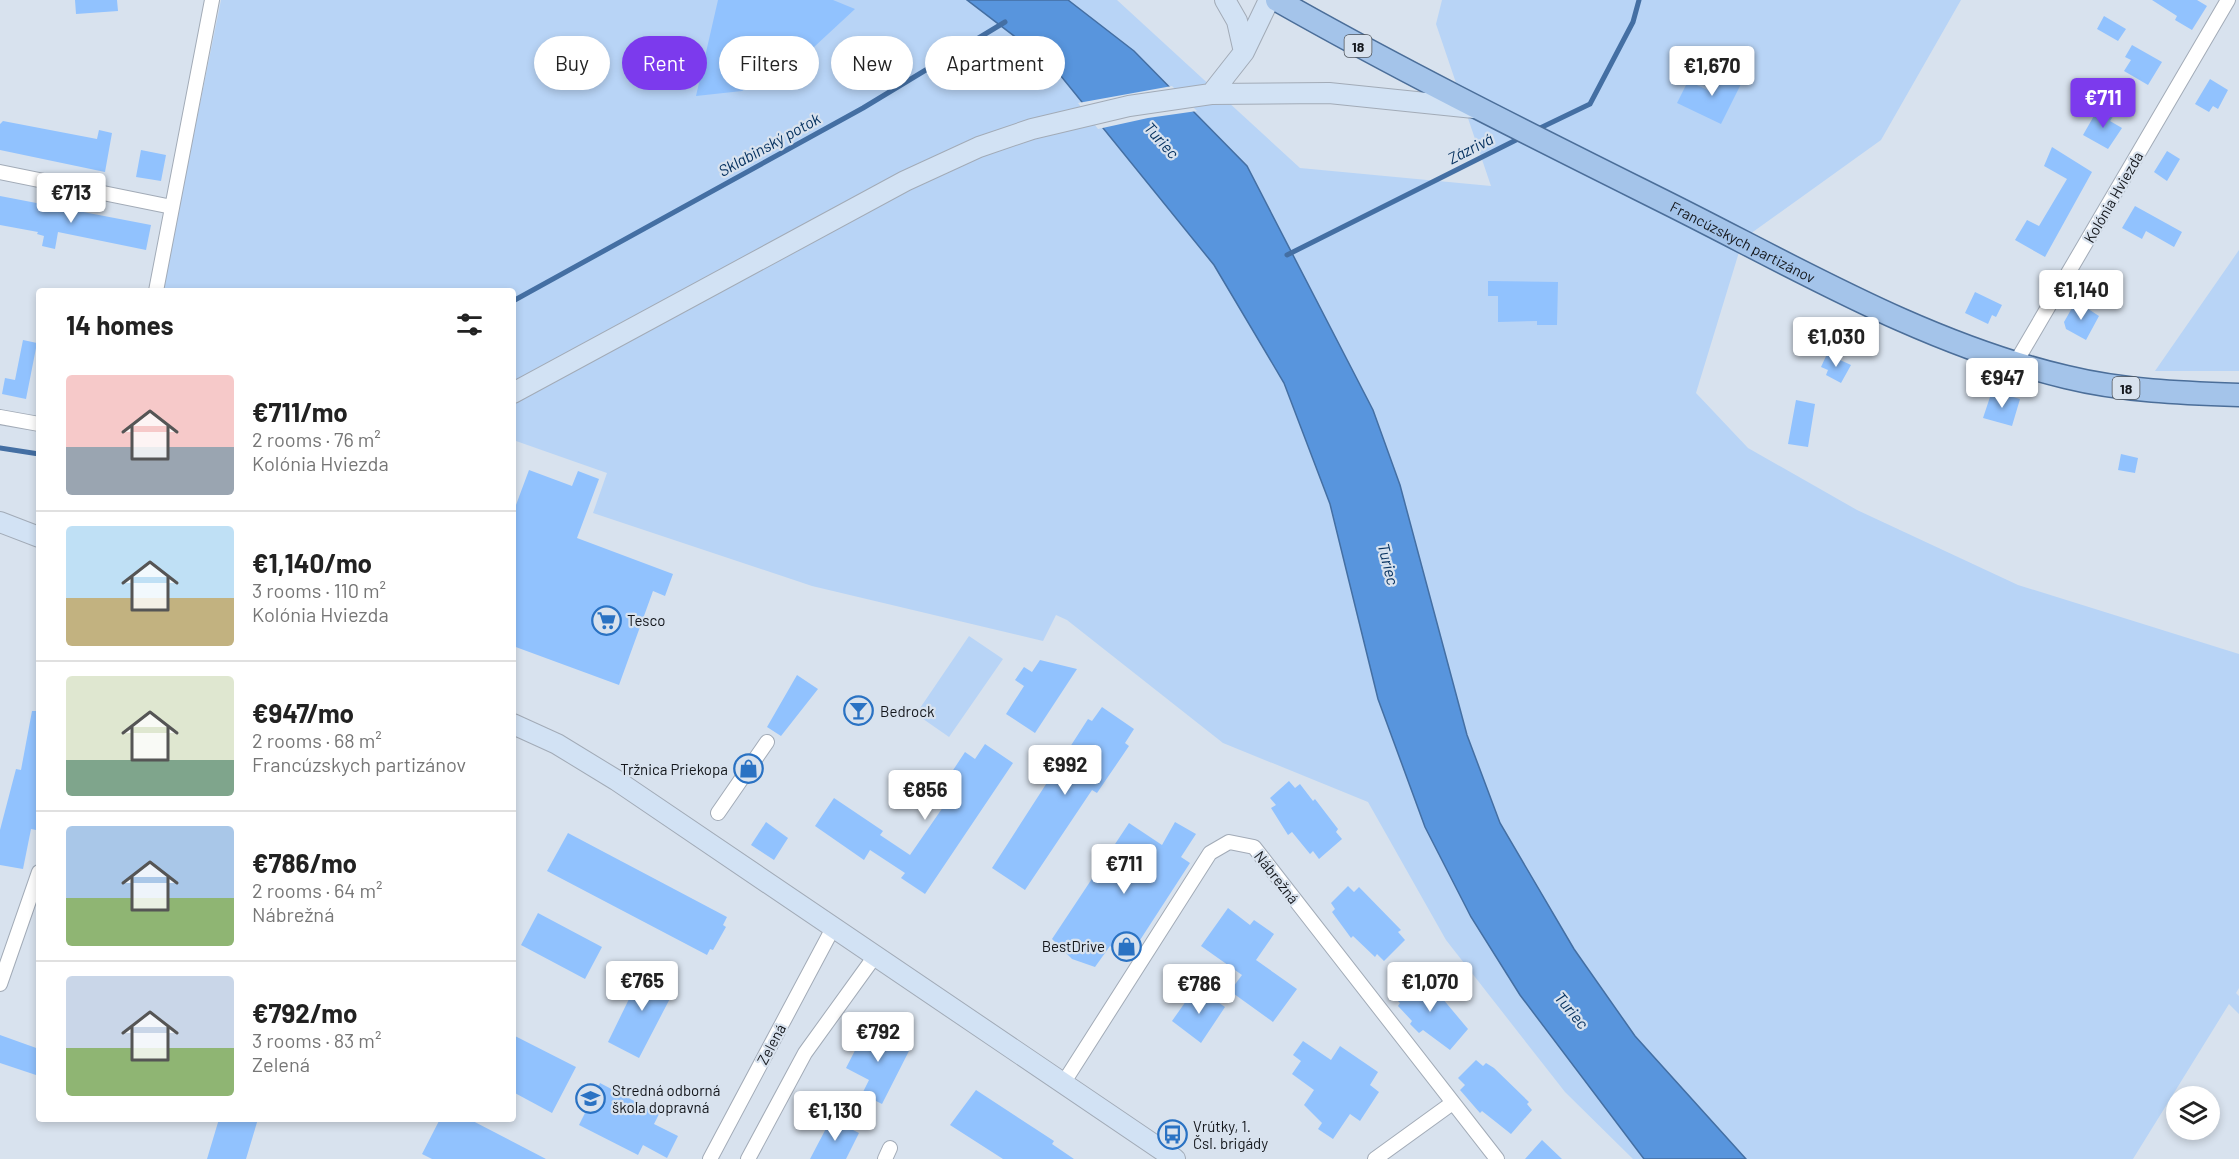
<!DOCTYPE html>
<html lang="en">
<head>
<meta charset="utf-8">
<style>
	body { margin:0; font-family:Barlow,sans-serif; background:#f2f2f2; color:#222; height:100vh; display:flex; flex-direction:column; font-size:22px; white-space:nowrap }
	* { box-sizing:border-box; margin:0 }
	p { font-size:20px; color:#767676 }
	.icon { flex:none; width:33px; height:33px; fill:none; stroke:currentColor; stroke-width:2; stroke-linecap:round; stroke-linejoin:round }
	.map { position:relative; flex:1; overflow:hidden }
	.panel { position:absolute; left:36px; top:288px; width:480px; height:834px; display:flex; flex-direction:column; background:#fff; border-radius:6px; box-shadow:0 3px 9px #0003 }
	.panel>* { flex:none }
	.banner { position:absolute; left:534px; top:36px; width:570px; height:54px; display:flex; gap:12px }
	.controls { position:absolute; left:2166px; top:1086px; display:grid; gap:12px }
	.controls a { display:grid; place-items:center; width:54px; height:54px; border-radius:50%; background:#fff; box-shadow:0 3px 9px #0003; font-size:30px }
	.price { position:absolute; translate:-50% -51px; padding:0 14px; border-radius:6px; background:#fff; color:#222; font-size:20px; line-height:39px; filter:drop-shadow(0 2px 3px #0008) }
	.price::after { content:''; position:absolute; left:50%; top:36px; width:18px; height:14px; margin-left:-9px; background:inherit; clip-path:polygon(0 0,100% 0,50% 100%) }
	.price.selected { background:#7c3aed; color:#fff }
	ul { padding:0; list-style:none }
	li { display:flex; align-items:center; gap:18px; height:150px; padding:0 30px }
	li+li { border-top:2px solid #e0e0e0 }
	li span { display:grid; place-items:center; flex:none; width:168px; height:120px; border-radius:6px; color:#555 }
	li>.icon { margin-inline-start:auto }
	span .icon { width:72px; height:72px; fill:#fffc; stroke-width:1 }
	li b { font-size:26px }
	h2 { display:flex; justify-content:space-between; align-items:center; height:72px; padding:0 30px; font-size:26px }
	.chip { padding:0 21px; border-radius:27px; background:#fff; box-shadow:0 3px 9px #0003; font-size:21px; line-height:54px }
	.chip.selected { background:#7c3aed; color:#fff }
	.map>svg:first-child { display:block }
	.green { fill:#b8d4f6 }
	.water { fill:#5895dd; stroke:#446fa3; stroke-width:1.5 }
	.pier { fill:#d8e2ee }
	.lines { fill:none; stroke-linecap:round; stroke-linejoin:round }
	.stream { stroke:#446fa3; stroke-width:5 }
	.building { fill:#91c2fe }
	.street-casing { stroke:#a2abb7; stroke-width:16 }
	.secondary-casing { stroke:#a2abb7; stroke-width:22 }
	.primary-casing { stroke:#4b6e99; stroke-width:25 }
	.street { stroke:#fff; stroke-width:14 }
	.secondary { stroke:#d2e2f4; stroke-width:20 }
	.primary { stroke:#a4c4ea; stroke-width:22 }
	.labels { text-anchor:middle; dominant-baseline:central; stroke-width:4.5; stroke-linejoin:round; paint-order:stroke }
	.shield { fill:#d8e2ee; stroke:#4f545b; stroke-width:1.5 }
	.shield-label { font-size:14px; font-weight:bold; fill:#14171c }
	.street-label { font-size:15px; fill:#14171c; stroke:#d8e2ee }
	.poi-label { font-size:15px; fill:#14171c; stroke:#d8e2ee; text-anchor:start }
	.water-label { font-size:16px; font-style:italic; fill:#063260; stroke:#d8e2ee }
</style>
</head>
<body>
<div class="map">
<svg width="2239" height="1159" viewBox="0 0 2239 1159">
	<rect width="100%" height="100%" fill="#d8e2ee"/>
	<!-- green -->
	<path class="green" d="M221 0H1117L1300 168 1491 186 1436 24 1442 0H1961L1881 140 1743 239 1696 393 1748 448 1857 510 2018 585 2239 654V988L2236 993 2239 996V1014L2229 1004 2133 1159H1633L1565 1092 1446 940 1368 802 1223 743 1067 620 1056 615 1043 641 812 586 593 513 607 473 516 441 513 436V291H162Z
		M2239 250V371H2155Z
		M969 636 1003 659 949 737 916 714Z"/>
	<!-- water -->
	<path class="water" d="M967 0H1068L1134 51 1247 166 1373 410 1400 485 1467 735 1500 823 1574 949 1635 1036 1746 1159H1644L1520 995 1471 917 1425 827 1378 699 1330 504 1284 383 1214 265 1052 65Z"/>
	<!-- pier -->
	<path class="pier" d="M1172 86 1197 111 1148 118 1098 129 1078 103Z"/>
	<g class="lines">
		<!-- stream -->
		<path class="stream" d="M1536 130 1590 104 1633 22 1639 0
			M1287 255 1522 137
			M513 301 863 108 1005 22
			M0 448 39 454"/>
	</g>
	<!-- building -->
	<path class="building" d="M75 0H117L118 11 76 14Z
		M718 0H833L855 9 773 85 763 77 742 91 696 96Z
		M2152 0H2197L2207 6 2192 30 2175 20 2177 16Z
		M2104 16 2126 29 2118 41 2097 29Z
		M2132 45 2162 62 2148 85 2124 71 2131 60 2125 57Z
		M1723 68 1744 78 1721 124 1677 103 1688 81 1712 92Z
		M2210 79 2228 90 2218 109 2213 106 2209 112 2195 104Z
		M2099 107 2114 115 2110 121 2122 128 2108 149 2083 135Z
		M3 121 97 139 99 130 112 133 105 172 0 150V124Z
		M2052 147 2092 172 2045 257 2015 240 2027 220 2039 226 2067 179 2044 166Z
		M141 150 166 155 161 181 136 177Z
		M2167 151 2180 159 2167 181 2154 172Z
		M0 196 151 225 146 250 58 232 55 249 42 246 44 236 37 234 38 232 0 225Z
		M2135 206 2182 232 2174 247 2146 231 2142 239 2122 228Z
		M1488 281 1558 282 1557 325H1537V321L1498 322V296H1488Z
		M1975 292 2002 305 1996 317 1992 315 1988 324 1965 313Z
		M2076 301 2099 316 2086 340 2066 329 2064 322Z
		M23 340 37 343 26 399 2 394 5 378 15 380Z
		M1827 354 1851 365 1841 383 1826 375 1828 370 1821 367Z
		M1992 391 2020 399 2012 426 1983 418Z
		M1796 400 1815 404 1808 447 1788 444Z
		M2121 454 2138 458 2135 473 2118 470Z
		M529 470 572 486 578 471 599 479 577 538 673 574 665 596 653 591 619 685 513 646V513Z
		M1040 660 1077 669 1035 733 1006 714 1024 686 1015 680 1024 667 1032 672Z
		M797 675 818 689 781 736 767 727Z
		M1102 707 1134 729 1125 743 1129 746 1097 793 1092 790 1025 890 992 868 1088 719 1092 721Z
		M32 711H39V815L36 830 31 829 23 869 0 865V830L16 769 21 770Z
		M985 744 1013 763 925 894 901 878 905 873 870 850 864 860 815 826 834 798 883 831 880 835 910 855 950 797 940 790 965 752 975 759Z
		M1289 781 1295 788 1300 784 1313 801 1315 799 1338 829 1336 832 1342 839 1319 859 1313 851 1310 854 1292 832 1288 835 1271 808 1276 805 1270 798Z
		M766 822 788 838 774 860 751 845Z
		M1175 822 1196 834 1181 857 1190 863 1131 954 1126 955 1110 946 1095 967 1072 959 1052 939 1129 823 1162 845Z
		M568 833 727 917 723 925 726 927 713 950 710 949 707 955 547 871Z
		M1348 886 1354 892 1359 887 1401 930 1398 932 1405 940 1384 961 1377 954 1375 957 1353 936 1351 938 1332 912 1335 909 1331 903Z
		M1228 908 1250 925 1254 920 1274 934 1256 960 1297 989 1273 1022 1230 991 1242 975 1201 946Z
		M538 913 602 947 585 979 521 945Z
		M645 969 677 985 639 1058 608 1042 630 997 624 994 635 972 642 976Z
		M1412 978 1419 984 1424 980 1431 988 1432 986 1468 1029 1450 1050 1423 1030 1419 1033 1410 1024 1412 1021 1398 1006 1400 1003 1394 997Z
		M1196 987 1225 1007 1201 1043 1172 1021Z
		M867 1027 911 1047 882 1104 862 1094 869 1080 846 1068Z
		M0 1035 39 1049V1076L0 1063Z
		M513 1035 576 1067 552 1113 513 1092Z
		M1303 1041 1331 1060 1340 1046 1378 1072 1370 1085 1379 1092 1360 1121 1350 1114 1333 1139 1318 1129 1322 1123 1304 1105 1314 1090 1292 1074 1301 1061 1293 1055Z
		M1476 1060 1483 1066 1486 1063 1494 1068 1529 1102 1527 1104 1532 1110 1511 1134 1482 1111 1480 1113 1460 1090 1465 1085 1458 1078Z
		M600 1083 659 1114 654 1124 678 1136 667 1158 643 1145 638 1155 579 1125Z
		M976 1090 1054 1141 1052 1144 1074 1159H1003L950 1125Z
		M219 1119H258L246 1159H207Z
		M440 1119H469L546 1159H432L422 1154Z
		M831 1119 859 1133 846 1159H810Z
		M1542 1140 1562 1159H1525Z"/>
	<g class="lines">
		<defs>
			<path id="street" d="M0 172 172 207
				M156 291 212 0
				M2016 362 2228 0
				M0 417 39 424
				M718 813 767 742
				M0 984 39 872
				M1064 1082 1210 853 1229 842 1254 847 1497 1159
				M710 1159 833 928
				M748 1159 805 1053 875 956
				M885 1159 890 1148
				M1375 1159 1451 1104"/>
			<path id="secondary" d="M1225 0 1237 21 1244 52
				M1211 94 1244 52 1269 0
				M513 393 905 181 979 147 1032 129 1129 106 1211 94 1329 93 1474 108
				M0 522 39 537
				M513 724 557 744 616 780 1175 1159"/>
			<g id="primary">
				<path id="s1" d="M1277 0C1402 71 1531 135 1661 200 1792 265 1922 343 2066 377 2123 391 2181 393 2239 395"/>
			</g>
		</defs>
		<!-- street casing -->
		<use href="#street" class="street-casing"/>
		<!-- secondary casing -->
		<use href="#secondary" class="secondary-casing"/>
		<!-- primary casing -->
		<use href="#primary" class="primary-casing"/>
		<!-- street -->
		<use href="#street" class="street"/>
		<!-- secondary -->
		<use href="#secondary" class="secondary"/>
		<!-- primary -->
		<use href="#primary" class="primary"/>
	</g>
	<!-- icons -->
	<defs>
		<symbol id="supermarket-ring" viewBox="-11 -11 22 22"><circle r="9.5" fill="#d8e2ee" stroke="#2a72c3" stroke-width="1.5"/><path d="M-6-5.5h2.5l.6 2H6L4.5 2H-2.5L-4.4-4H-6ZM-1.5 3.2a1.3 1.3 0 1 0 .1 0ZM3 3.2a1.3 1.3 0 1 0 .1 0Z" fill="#2a72c3"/></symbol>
		<symbol id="bar-ring" viewBox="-11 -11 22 22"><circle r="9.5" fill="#d8e2ee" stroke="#2a72c3" stroke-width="1.5"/><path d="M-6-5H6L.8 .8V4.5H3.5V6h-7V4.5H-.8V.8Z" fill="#2a72c3"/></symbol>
		<symbol id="shop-ring" viewBox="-11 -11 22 22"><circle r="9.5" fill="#d8e2ee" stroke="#2a72c3" stroke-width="1.5"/><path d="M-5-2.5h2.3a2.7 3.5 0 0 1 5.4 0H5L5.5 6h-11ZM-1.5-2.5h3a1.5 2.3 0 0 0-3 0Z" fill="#2a72c3"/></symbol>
		<symbol id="school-ring" viewBox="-11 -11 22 22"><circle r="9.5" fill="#d8e2ee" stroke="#2a72c3" stroke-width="1.5"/><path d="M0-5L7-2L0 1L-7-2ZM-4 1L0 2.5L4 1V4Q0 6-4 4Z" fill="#2a72c3"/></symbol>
		<symbol id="bus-ring" viewBox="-11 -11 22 22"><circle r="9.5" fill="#d8e2ee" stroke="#2a72c3" stroke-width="1.5"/><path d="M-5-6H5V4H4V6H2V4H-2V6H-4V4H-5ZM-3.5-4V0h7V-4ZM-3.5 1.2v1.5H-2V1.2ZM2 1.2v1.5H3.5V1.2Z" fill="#2a72c3"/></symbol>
	</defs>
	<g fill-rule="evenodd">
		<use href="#supermarket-ring" x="590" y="604" width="33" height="33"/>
		<use href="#bar-ring" x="842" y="694" width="33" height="33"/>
		<use href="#shop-ring" x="732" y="752" width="33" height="33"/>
		<use href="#shop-ring" x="1110" y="930" width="33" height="33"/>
		<use href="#school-ring" x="574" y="1082" width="33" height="33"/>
		<use href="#bus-ring" x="1156" y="1118" width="33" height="33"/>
	</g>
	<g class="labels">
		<!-- shield labels -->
		<g class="shield">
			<rect x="1344.5" y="35" width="27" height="22" rx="4.5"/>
			<rect x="2112.5" y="377" width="27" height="22" rx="4.5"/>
		</g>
		<g class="shield-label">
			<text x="1358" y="46">18</text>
			<text x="2126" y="388">18</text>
		</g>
		<!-- street labels -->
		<g class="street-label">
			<text transform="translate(2113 197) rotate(-60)">Kolónia Hviezda</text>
			<text stroke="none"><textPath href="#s1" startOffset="525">Francúzskych partizánov</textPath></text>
			<text transform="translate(1277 877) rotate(52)">Nábrežná</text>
			<text transform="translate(771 1044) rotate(-62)">Zelená</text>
		</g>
		<!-- poi labels -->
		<g class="poi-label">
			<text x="627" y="620">Tesco</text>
			<text x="880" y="711">Bedrock</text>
			<text x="728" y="769" text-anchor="end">Tržnica Priekopa</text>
			<text x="1105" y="946" text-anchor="end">BestDrive</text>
			<text x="612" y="1090">Stredná odborná<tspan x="612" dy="17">škola dopravná</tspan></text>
			<text x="1193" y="1126">Vrútky, 1.<tspan x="1193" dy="17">Čsl. brigády</tspan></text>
		</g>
		<!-- water labels -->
		<g class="water-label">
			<text transform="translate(1162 140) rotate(48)">Turiec</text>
			<text transform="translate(769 144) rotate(-29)">Sklabinský potok</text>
			<text transform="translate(1470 148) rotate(-27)">Zázrivá</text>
			<text transform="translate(1389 564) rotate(76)">Turiec</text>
			<text transform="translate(1572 1010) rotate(50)">Turiec</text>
		</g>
	</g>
</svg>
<div class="controls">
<a><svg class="icon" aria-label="layers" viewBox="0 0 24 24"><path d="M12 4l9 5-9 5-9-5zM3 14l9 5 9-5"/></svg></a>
</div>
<b class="price" style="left:1712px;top:97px">€1,670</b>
<b class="price selected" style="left:2103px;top:129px">€711</b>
<b class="price" style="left:71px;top:224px">€713</b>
<b class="price" style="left:2081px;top:321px">€1,140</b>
<b class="price" style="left:1836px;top:368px">€1,030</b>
<b class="price" style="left:2002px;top:409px">€947</b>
<b class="price" style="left:1065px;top:796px">€992</b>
<b class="price" style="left:925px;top:821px">€856</b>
<b class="price" style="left:1124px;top:895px">€711</b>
<b class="price" style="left:642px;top:1012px">€765</b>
<b class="price" style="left:1430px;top:1013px">€1,070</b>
<b class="price" style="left:1199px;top:1015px">€786</b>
<b class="price" style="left:878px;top:1063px">€792</b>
<b class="price" style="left:835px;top:1142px">€1,130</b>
<div class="banner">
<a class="chip">Buy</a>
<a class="chip selected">Rent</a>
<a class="chip">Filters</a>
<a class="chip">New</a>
<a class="chip">Apartment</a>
</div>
<section class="panel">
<h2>14 homes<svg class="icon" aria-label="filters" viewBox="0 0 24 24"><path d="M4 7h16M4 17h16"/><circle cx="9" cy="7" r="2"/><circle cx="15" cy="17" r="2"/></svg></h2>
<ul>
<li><span style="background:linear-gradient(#f6c9c9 60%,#9aa5b1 0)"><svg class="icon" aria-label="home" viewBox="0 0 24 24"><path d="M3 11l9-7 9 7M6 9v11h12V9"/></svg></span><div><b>€711/mo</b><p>2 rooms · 76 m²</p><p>Kolónia Hviezda</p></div></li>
<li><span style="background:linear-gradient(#bfe0f5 60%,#c2b280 0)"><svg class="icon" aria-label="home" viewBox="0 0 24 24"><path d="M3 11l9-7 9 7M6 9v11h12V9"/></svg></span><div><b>€1,140/mo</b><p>3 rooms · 110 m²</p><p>Kolónia Hviezda</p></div></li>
<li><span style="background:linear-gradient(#dfe7d0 70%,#7fa58c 0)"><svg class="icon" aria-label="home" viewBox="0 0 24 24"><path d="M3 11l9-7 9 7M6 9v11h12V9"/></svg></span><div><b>€947/mo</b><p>2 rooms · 68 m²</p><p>Francúzskych partizánov</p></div></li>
<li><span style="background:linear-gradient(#a9c7e8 60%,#8fb573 0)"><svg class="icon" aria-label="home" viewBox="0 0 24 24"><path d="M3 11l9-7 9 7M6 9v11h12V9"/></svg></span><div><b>€786/mo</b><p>2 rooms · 64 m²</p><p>Nábrežná</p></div></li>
<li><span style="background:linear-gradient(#c9d6e8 60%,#8fb573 0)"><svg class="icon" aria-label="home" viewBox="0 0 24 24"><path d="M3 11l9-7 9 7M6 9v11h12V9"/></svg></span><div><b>€792/mo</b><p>3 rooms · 83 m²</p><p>Zelená</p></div></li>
</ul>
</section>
</div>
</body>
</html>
